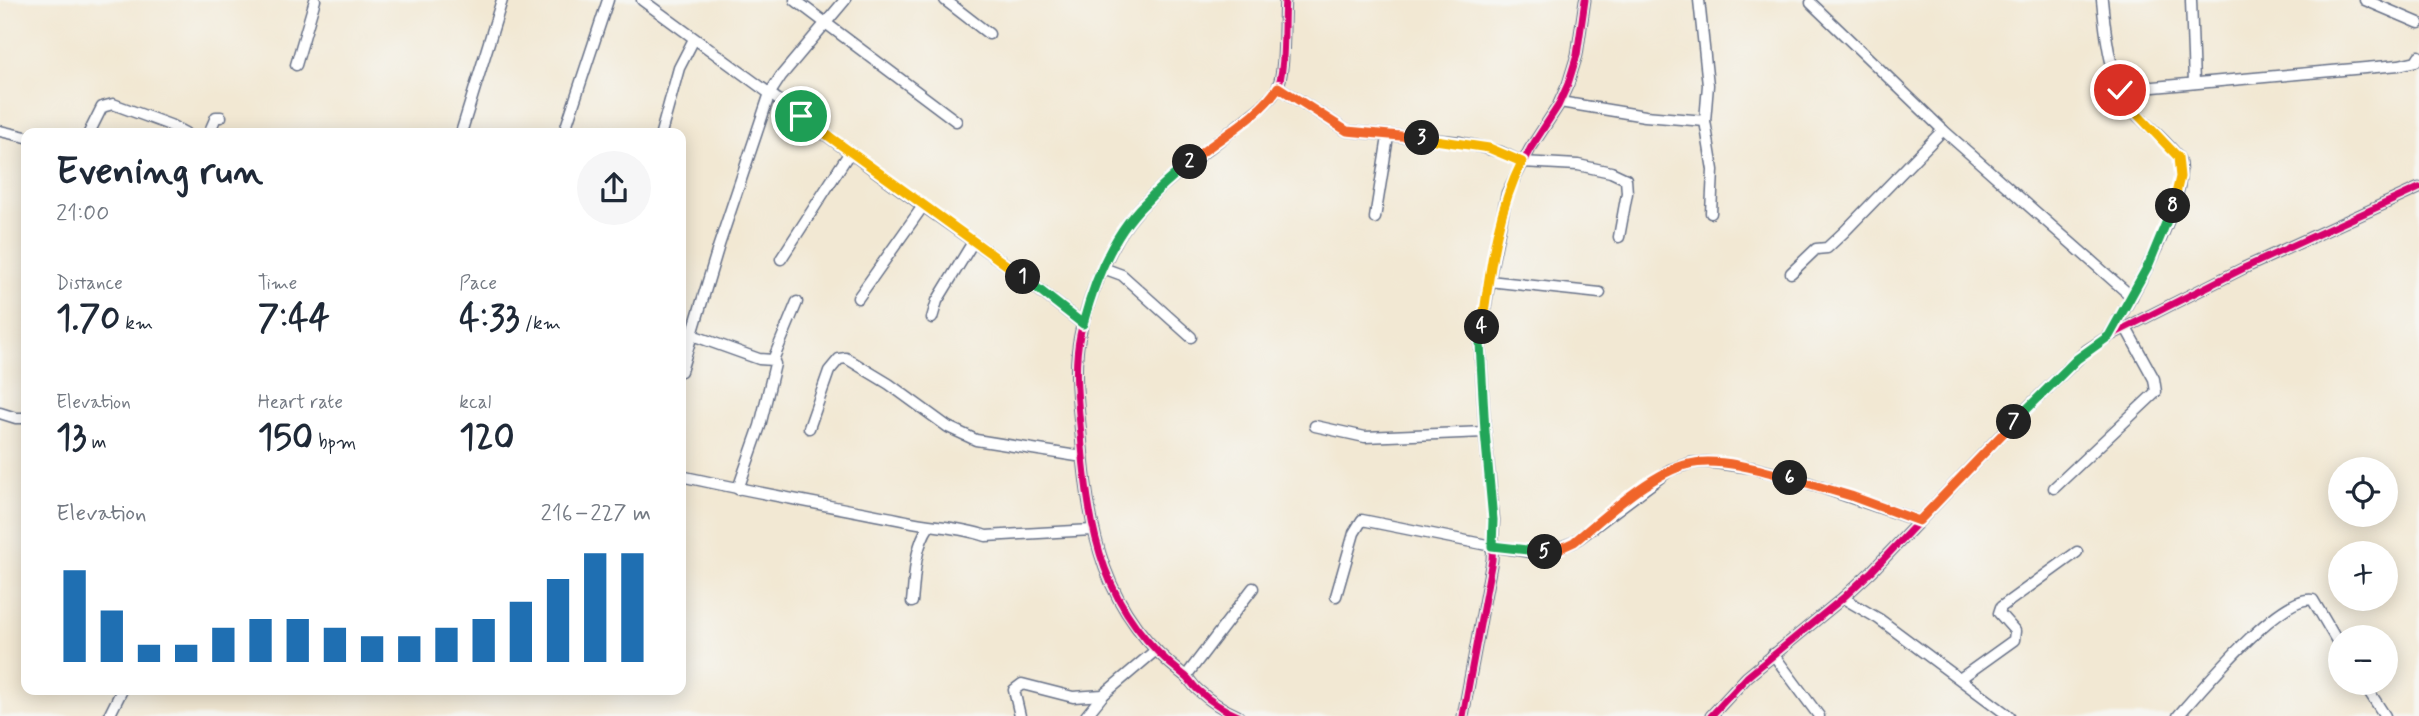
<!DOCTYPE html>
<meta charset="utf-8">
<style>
body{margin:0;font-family:Mynerve,sans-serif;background:#f6f6f7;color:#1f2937;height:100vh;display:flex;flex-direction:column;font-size:26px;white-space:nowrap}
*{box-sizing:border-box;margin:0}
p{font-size:23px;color:#747a83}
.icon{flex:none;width:38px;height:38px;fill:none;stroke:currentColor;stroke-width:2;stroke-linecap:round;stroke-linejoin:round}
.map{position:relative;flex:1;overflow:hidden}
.side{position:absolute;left:21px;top:128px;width:665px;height:567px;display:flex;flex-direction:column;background:#fff;border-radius:14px;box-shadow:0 4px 18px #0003}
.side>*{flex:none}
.controls{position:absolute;left:2328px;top:457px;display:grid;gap:14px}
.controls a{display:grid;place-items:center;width:70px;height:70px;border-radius:50%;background:#fff;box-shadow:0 4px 18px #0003;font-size:35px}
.pin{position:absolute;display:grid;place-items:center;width:60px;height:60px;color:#fff;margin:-30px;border:4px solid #fff;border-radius:50%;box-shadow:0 2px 7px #0007}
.km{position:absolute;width:35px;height:35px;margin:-18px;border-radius:50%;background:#222;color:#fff;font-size:19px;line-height:35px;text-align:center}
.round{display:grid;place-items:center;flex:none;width:74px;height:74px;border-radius:37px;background:#f6f6f7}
.head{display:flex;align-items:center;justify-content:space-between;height:119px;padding:0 35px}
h1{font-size:38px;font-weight:700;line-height:52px}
.stats{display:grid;grid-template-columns:repeat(3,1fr);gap:10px;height:119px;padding:7px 35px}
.stats div{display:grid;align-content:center}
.stats b{font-size:35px;font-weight:700}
.stats small{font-size:19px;font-weight:400}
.stats p{font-size:19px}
.chart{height:196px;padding:14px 35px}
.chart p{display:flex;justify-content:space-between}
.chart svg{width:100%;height:126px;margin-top:7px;stroke:#1f6fb2;stroke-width:6}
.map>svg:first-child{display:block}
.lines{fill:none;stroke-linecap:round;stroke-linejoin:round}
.minor-casing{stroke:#667087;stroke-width:13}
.minor{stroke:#fff;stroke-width:10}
.cycleway-casing{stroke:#f6f6f2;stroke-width:11}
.cycleway{stroke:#d6006c;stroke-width:7}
.split-1-casing{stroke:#fff;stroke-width:14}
.split-2-casing{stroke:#fff;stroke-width:14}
.split-3-casing{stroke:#fff;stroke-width:14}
.split-4-casing{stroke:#fff;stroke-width:14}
.split-5-casing{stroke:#fff;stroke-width:14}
.split-6-casing{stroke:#fff;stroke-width:14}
.split-7-casing{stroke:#fff;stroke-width:14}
.split-8-casing{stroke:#fff;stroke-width:14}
.split-9-casing{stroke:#fff;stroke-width:14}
.split-1{stroke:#f5b400;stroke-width:9}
.split-2{stroke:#22a559;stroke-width:9}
.split-3{stroke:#f0652b;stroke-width:9}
.split-4{stroke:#f5b400;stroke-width:9}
.split-5{stroke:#22a559;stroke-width:9}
.split-6{stroke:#f0652b;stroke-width:9}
.split-7{stroke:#f0652b;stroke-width:9}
.split-8{stroke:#22a559;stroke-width:9}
.split-9{stroke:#f5b400;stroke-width:9}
</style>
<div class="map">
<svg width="2419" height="716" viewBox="0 0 2419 716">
<rect width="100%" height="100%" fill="#f6f6f2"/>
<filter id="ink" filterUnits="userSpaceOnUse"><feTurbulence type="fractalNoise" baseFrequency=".0143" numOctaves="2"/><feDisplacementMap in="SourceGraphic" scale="14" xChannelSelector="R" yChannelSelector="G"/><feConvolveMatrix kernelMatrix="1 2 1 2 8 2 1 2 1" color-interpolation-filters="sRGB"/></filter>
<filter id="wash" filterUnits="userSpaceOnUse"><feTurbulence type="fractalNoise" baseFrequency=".00686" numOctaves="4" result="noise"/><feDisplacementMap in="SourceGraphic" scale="28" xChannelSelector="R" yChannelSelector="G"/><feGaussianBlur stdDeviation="1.57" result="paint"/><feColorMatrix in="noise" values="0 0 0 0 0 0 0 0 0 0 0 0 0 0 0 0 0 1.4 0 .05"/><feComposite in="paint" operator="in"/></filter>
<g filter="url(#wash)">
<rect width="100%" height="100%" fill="#f2e8d3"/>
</g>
<g filter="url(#ink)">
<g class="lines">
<defs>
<g id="minor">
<path d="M 642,0 L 923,206 L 1011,268 L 1083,324"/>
<path d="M 795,0 L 956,121"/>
<path d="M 945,0 L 989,34"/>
<path d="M 1699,0 L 1708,85 L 1705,121 L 1713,170 L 1711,213"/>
<path d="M 2102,0 C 2106,41 2110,84 2138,116 C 2147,125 2175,149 2179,159 C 2193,194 2128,304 2109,336"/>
<path d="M 2191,0 L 2194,83"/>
<path d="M 2365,0 L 2419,23"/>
<path d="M 1811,3 L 1943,130 L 2132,297"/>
<path d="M 296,65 L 315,0"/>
<path d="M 1278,87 L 1347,131 L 1460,142 L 1501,152 L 1522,162 L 1578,165 L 1611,172 L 1626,179 L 1627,193 L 1619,237"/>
<path d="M 2120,90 L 2399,65 L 2416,61 L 2419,56"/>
<path d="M 1560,102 L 1645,116 L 1705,121"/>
<path d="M 0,131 L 26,137"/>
<path d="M 89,133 L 102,107 L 113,104 L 170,125 L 185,133"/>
<path d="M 209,133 L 216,117 L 221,117"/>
<path d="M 461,133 L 502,0"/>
<path d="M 564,133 L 608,0"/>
<path d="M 661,133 L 679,68 L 694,39"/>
<path d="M 1375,218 L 1388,137"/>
<path d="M 781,259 L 850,152"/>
<path d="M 1103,268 L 1122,275 L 1191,337"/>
<path d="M 1791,273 L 1816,249 L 1827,248 L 1844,232 L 1943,130"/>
<path d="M 1489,281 L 1600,293"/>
<path d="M 858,298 L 923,206"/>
<path d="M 932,318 L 937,301 L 973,242"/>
<path d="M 692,335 L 759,359 L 773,360 L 775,364 L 760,426 L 738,489"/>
<path d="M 773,360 L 797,302"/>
<path d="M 681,371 L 719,245 L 770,93 L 781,76 L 845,0"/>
<path d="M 0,413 L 16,418 L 26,418"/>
<path d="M 1315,426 L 1365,437 L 1485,432"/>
<path d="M 809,428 L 829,371 L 839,359 L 846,358 L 889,384 L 948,427 L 976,440 L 1083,457"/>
<path d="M 681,476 C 756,493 832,506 907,521 C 933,527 961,527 986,536 L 1092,530"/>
<path d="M 2054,488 L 2156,392 L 2154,379 L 2126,328"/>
<path d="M 1336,596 L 1354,533 L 1362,520 L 1492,546 L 1536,553 L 1548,552 L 1574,542 L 1670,470 L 1691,463 L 1707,462 L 1754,468 L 1797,479 L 1919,521"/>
<path d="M 1843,598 L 1879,619 L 2009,716"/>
<path d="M 912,602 C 915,576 914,548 929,526"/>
<path d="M 1773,654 L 1819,716"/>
<path d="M 1186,676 L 1253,588"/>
<path d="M 1961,678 L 2014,640 L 2015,631 L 1999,613 L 2001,607 L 2077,552"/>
<path d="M 2363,682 L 2385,716"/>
<path d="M 109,716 L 122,690"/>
<path d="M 1020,716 L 1014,690 L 1022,684 L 1073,697 L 1103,695 L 1156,650"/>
<path d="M 1086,716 L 1103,695"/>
<path d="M 1238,716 C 1224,710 1210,701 1198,690 C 1193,686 1190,679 1184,675 C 1102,612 1089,532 1081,435 C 1078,402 1073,368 1080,335 C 1086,306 1098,277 1111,251 C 1139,193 1195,162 1242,122 C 1253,113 1270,102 1277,89 C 1286,71 1283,22 1285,0"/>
<path d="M 1463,716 L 1492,560 L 1494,520 L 1485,432 L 1480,343 L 1491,270 L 1507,193 L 1530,149 L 1558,106 L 1568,84 L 1577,55 L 1585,0"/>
<path d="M 1711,716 L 1747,677 L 1843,598 L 1872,571 L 2021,414 L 2087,350 L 2109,336 L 2244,268 L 2419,188"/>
<path d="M 2178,716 C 2200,691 2281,593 2313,600 L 2340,646"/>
</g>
</defs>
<use href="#minor" class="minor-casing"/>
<use href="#minor" class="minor"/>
<defs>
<g id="cycleway">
<path d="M 1238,716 C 1224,710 1210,701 1198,690 C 1193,686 1190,679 1184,675 C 1102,612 1089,532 1081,435 C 1078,402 1073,368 1080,335 C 1086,306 1098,277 1111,251 C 1139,193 1195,162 1242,122 C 1253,113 1270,102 1277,89 C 1286,71 1283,22 1285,0"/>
<path d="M 1463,716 L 1492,560 L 1494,520 L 1485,432 L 1480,343 L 1491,270 L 1507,193 L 1530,149 L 1558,106 L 1568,84 L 1577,55 L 1585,0"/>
<path d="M 1711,716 L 1747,677 L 1843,598 L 1872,571 L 2021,414 L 2087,350 L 2109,336 L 2244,268 L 2419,188"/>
</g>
</defs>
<use href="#cycleway" class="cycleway-casing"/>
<use href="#cycleway" class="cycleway"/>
</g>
</g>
<g class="lines" filter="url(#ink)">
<defs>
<path id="split-1" d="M 801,116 L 1023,277"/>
<path id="split-2" d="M 1023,277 L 1083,324 C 1094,282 1113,234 1145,203 C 1159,188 1174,175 1190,162"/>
<path id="split-3" d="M 1190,162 C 1215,140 1261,116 1278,87 L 1347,131 L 1422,138"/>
<path id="split-4" d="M 1422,138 L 1489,148 L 1522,162 C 1496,213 1490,271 1482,327"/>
<path id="split-5" d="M 1482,327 L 1480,343 L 1485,432 L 1493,520 L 1492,546 L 1545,552"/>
<path id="split-6" d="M 1545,552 L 1561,548 L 1574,542 C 1604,517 1652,472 1689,464 C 1718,457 1762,470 1790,478"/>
<path id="split-7" d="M 1790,478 L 1851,496 L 1919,521 L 2014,422"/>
<path id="split-8" d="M 2014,422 L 2077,359 L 2109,336 L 2149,264 L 2173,206"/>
<path id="split-9" d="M 2120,90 L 2137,114 L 2178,157 L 2180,177 L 2173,206"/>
</defs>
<use href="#split-1" class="split-1-casing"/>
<use href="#split-2" class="split-2-casing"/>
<use href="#split-3" class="split-3-casing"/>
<use href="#split-4" class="split-4-casing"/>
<use href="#split-5" class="split-5-casing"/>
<use href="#split-6" class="split-6-casing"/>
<use href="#split-7" class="split-7-casing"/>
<use href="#split-8" class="split-8-casing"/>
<use href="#split-9" class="split-9-casing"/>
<use href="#split-1" class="split-1"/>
<use href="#split-2" class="split-2"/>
<use href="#split-3" class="split-3"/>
<use href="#split-4" class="split-4"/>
<use href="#split-5" class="split-5"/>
<use href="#split-6" class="split-6"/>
<use href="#split-7" class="split-7"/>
<use href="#split-8" class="split-8"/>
<use href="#split-9" class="split-9"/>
</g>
</svg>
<div class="controls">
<a><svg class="icon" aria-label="locate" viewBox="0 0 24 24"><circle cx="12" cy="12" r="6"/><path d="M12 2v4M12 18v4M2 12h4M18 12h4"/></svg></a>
<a>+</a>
<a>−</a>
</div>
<div class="pin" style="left:801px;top:116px;background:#1e9e55"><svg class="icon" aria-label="arrive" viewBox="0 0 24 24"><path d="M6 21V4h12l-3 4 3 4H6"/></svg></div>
<div class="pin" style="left:2120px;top:90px;background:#d93025"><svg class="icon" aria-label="check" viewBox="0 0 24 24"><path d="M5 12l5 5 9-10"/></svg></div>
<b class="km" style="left:1023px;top:277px">1</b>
<b class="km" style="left:1190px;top:162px">2</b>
<b class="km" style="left:1422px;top:138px">3</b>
<b class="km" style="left:1482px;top:327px">4</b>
<b class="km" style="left:1545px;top:552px">5</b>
<b class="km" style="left:1790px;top:478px">6</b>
<b class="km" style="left:2014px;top:422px">7</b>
<b class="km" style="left:2173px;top:206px">8</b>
<section class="side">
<div class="head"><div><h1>Evening run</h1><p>21:00</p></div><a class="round"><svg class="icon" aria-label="share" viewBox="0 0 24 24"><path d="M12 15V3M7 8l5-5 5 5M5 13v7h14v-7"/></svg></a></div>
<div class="stats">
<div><p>Distance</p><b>1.70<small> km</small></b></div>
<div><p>Time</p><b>7:44</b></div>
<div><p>Pace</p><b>4:33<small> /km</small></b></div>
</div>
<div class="stats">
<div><p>Elevation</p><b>13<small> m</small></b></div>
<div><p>Heart rate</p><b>150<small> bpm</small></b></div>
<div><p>kcal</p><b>120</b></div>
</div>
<div class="chart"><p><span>Elevation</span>216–227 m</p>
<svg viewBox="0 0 160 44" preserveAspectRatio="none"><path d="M5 44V12M15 44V26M25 44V38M35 44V38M45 44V32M55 44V29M65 44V29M75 44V32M85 44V35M95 44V35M105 44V32M115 44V29M125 44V23M135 44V15M145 44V6M155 44V6"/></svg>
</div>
</section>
</div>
